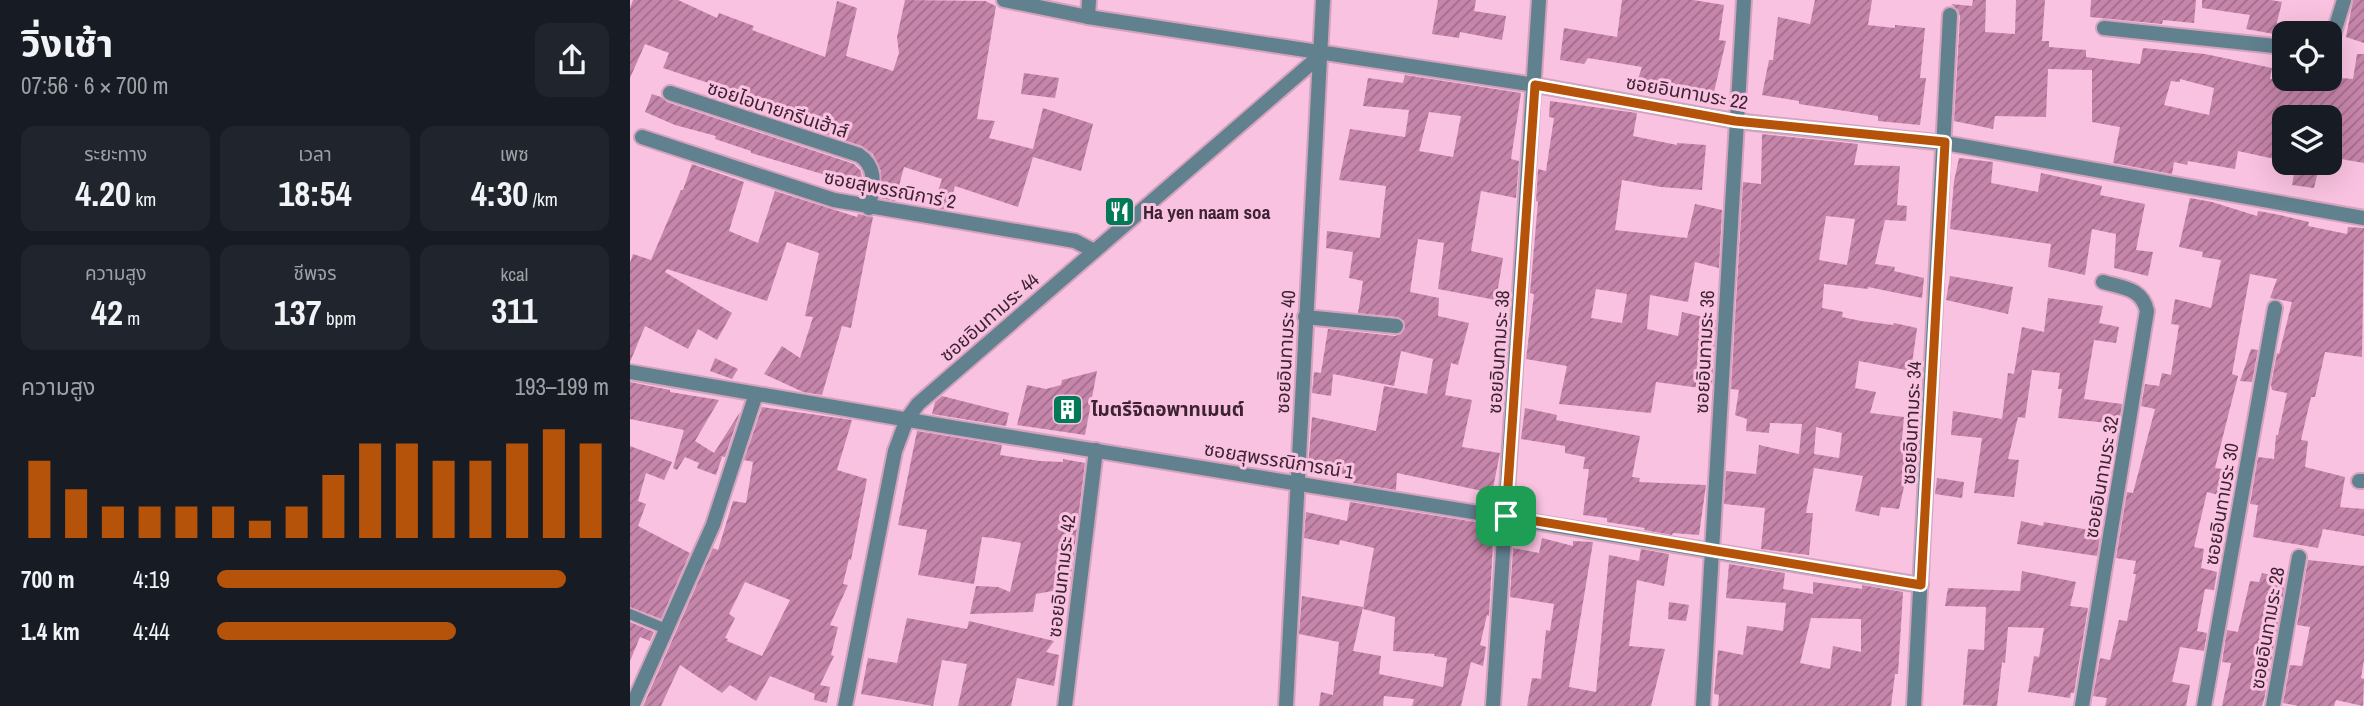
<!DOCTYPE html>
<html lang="th">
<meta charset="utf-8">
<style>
body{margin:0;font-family:"Archivo Narrow","Noto Sans Thai",sans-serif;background:#20242c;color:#f1f3f6;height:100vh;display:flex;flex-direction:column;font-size:26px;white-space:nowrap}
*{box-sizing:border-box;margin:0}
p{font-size:23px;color:#9ea1a6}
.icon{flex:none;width:38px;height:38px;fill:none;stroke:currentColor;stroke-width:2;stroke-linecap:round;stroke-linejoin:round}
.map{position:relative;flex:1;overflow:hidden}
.side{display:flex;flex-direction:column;background:#171b24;width:630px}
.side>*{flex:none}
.fabs{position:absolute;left:1642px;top:21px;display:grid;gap:14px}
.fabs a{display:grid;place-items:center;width:70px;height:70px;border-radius:14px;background:#171b24;box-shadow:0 7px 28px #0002;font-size:35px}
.pin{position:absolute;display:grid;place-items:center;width:60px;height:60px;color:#fff;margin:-30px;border-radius:14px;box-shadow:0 4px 10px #0006}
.round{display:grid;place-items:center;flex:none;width:74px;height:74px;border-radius:14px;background:#20242c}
.headline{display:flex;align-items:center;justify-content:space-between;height:119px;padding:0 21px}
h1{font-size:38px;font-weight:700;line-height:52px}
.metrics{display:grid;grid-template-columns:repeat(3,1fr);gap:10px;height:119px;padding:7px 21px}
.metrics div{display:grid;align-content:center;border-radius:14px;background:#20242c;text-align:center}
.metrics b{font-size:35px;font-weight:700}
.metrics small{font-size:19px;font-weight:400}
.metrics p{font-size:19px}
.chart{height:196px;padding:14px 21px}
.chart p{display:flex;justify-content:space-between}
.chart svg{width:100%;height:126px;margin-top:7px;stroke:#b45309;stroke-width:6}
ul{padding:0 21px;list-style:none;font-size:23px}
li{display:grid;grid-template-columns:112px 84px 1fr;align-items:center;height:52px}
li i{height:18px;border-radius:9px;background:#b45309}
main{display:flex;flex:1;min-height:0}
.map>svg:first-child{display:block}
.building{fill:url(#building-hatch);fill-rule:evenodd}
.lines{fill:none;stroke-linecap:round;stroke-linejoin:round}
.lane-casing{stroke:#d3a2bd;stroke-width:13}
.street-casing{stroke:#d3a2bd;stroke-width:18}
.lane{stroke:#61818e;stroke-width:10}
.street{stroke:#61818e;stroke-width:14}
.route-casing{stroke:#fff;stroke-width:14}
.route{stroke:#b45309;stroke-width:9}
.labels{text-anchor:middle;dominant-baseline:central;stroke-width:6;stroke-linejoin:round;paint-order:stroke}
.street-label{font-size:19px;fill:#3d2332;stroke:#f9c2e0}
.poi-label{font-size:19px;font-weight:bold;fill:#3d2332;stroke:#f9c2e0;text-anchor:start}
</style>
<main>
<section class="side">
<div class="headline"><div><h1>วิ่งเช้า</h1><p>07:56 · 6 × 700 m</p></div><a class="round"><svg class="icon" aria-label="share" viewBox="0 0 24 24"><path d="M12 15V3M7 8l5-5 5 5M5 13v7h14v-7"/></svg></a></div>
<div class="metrics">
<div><p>ระยะทาง</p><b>4.20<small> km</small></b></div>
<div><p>เวลา</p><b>18:54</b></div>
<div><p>เพซ</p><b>4:30<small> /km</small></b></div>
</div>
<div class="metrics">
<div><p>ความสูง</p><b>42<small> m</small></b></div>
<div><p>ชีพจร</p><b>137<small> bpm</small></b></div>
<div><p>kcal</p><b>311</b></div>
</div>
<div class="chart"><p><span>ความสูง</span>193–199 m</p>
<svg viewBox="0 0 160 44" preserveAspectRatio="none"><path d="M5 44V17M15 44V27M25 44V33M35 44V33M45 44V33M55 44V33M65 44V38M75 44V33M85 44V22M95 44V11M105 44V11M115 44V17M125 44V17M135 44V11M145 44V6M155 44V11"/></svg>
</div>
<ul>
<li><b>700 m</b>4:19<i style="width:89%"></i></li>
<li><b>1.4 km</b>4:44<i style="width:61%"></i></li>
</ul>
</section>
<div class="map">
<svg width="1734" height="706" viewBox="0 0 1734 706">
<defs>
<pattern id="building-hatch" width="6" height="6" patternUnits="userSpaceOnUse" patternTransform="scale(1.75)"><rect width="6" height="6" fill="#c685aa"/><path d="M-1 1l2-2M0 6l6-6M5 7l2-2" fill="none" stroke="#a26c8b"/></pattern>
</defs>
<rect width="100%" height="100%" fill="#f9c2e0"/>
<g class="building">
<path d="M 3,0 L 48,0 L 87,18 L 89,13 L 124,26 L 122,30 L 195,57 L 207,1 L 227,8 L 216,56 L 263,71 L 269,53 L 267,37 L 275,0 L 355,1 L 366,6 L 347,119 L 365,121 L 359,138 L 403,149 L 413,108 L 463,124 L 451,171 L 403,157 L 388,207 L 325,186 L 318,210 L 306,208 L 303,206 L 312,179 L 274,167 L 265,201 L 250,198 L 251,171 L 243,154 L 232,146 L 174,127 L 177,118 L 145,107 L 145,105 L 33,68 L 39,53 L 15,44 L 0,78 L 0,8 Z"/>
<path d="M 808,0 L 846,0 L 844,11 L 876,16 L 872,40 L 830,32 L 829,38 L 802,34 Z"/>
<path d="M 992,0 L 1063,0 L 1094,5 L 1089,40 L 1096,41 L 1084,92 L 1008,79 L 1012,67 L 958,58 L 954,64 L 930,60 L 934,28 L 987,37 Z"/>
<path d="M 1185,0 L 1242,0 L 1238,25 L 1265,28 L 1265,25 L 1295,28 L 1290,78 L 1296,78 L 1290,125 L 1248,121 L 1248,116 L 1169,104 L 1169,101 L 1132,95 L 1139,60 L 1143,60 L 1148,17 L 1180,24 Z"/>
<path d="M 1343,0 L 1356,0 L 1355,32 L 1385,34 L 1386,0 L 1415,0 L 1412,41 L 1419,41 L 1419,47 L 1456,50 L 1456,57 L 1510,64 L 1513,48 L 1575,54 L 1642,68 L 1640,79 L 1699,79 L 1699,77 L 1723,79 L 1727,54 L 1734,54 L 1734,163 L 1699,157 L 1699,117 L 1654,117 L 1654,161 L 1608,151 L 1605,169 L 1558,161 L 1557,165 L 1544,162 L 1542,174 L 1483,163 L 1490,127 L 1462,122 L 1462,70 L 1418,69 L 1416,117 L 1365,116 L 1363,129 L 1324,121 L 1330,16 L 1328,10 L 1321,4 L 1342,6 ZM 1550,79 L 1584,88 L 1579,115 L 1534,105 L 1541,81 L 1550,82 Z"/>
<path d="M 1461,0 L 1566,0 L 1564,23 L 1533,20 L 1532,24 L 1460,17 Z"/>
<path d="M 1572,0 L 1641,0 L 1652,2 L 1644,34 L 1616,29 L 1620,15 L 1572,8 Z"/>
<path d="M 1723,0 L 1734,0 L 1734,43 L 1716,37 Z"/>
<path d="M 394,73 L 429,78 L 425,98 L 391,94 Z"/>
<path d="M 775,75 L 891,93 L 881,159 L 889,161 L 886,198 L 851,191 L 841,251 L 873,258 L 866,300 L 808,289 L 814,243 L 788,239 L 780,292 L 809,298 L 808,316 L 839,323 L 828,365 L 821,363 L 815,395 L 842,400 L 832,447 L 870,453 L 862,493 L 767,473 L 766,490 L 723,483 L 724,476 L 678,467 L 682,417 L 746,431 L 754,386 L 797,394 L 803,359 L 771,351 L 764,386 L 703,374 L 701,396 L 682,393 L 684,372 L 691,373 L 698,329 L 765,336 L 771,334 L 775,328 L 774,321 L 768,317 L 728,313 L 733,281 L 719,278 L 723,252 L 696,248 L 697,231 L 750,238 L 756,186 L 709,180 L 720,129 L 775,137 L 779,110 L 733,106 L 738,78 L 773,83 ZM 799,112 L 831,116 L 823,157 L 789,151 Z"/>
<path d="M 22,94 L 31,97 L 37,102 L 224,164 L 231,171 L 233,186 L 121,153 L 121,151 L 85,139 L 86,136 L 45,125 L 15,112 Z"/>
<path d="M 920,101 L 1007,113 L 1003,136 L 1047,145 L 1047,143 L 1076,145 L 1072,190 L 1031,187 L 992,180 L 985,230 L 1057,238 L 1065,204 L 1092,210 L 1089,268 L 1065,262 L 1058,302 L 1020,295 L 1017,329 L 1048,336 L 1052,312 L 1086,320 L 1082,386 L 1079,385 L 1078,389 L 1026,382 L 1021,413 L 929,404 L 937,366 L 896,359 L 904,294 L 900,293 L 908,202 L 906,201 L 908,169 L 916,171 L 924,118 L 919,117 ZM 966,289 L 997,294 L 992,323 L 961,318 Z"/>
<path d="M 1132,134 L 1228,144 L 1224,165 L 1270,166 L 1267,205 L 1277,206 L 1276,221 L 1255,220 L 1245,264 L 1265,267 L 1264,271 L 1294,278 L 1292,298 L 1238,287 L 1238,289 L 1194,284 L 1192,308 L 1213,312 L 1212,317 L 1231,321 L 1263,325 L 1264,323 L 1287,328 L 1281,371 L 1229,361 L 1225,388 L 1246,392 L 1240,413 L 1274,417 L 1271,450 L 1282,451 L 1269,509 L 1251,507 L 1249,516 L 1225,511 L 1233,476 L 1184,468 L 1176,513 L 1183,513 L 1179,555 L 1131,549 L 1135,508 L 1094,504 L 1096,471 L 1126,474 L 1129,445 L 1169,454 L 1172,424 L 1140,423 L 1139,433 L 1116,431 L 1117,419 L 1105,415 L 1109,390 L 1101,389 L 1113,182 L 1131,184 ZM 1196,216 L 1225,219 L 1217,265 L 1189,260 ZM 1186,427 L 1212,433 L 1209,458 L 1184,454 Z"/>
<path d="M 1329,158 L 1363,162 L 1361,183 L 1408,192 L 1411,173 L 1472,186 L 1470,195 L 1515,204 L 1506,250 L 1523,252 L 1518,276 L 1484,268 L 1486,234 L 1462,229 L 1455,275 L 1418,267 L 1421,244 L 1320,229 L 1324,181 Z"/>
<path d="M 1666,163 L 1690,163 L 1684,188 L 1662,185 Z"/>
<path d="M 62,164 L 114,182 L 99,231 L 128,243 L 145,191 L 227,217 L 228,214 L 243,217 L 221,328 L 212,326 L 192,395 L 173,392 L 134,374 L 152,346 L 170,358 L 183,317 L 175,316 L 189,253 L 157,242 L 137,301 L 37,269 L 35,272 L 102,313 L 87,340 L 68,329 L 58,349 L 15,326 L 0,362 L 0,263 L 3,254 L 21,260 L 51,190 L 53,190 Z"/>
<path d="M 1560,198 L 1582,202 L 1627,216 L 1628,211 L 1650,215 L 1679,222 L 1678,226 L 1717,234 L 1718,227 L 1734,228 L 1732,357 L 1695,352 L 1685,397 L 1681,397 L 1671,440 L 1678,441 L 1675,467 L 1715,477 L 1710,507 L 1734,509 L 1734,536 L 1693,529 L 1688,548 L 1623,537 L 1628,505 L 1620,504 L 1628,457 L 1644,459 L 1646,435 L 1648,435 L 1657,393 L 1642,390 L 1641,385 L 1647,353 L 1649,354 L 1662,302 L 1640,298 L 1647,279 L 1620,274 L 1602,374 L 1608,376 L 1585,468 L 1606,471 L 1601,498 L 1577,492 L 1564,547 L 1574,549 L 1571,568 L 1587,572 L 1584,590 L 1575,589 L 1567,631 L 1577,633 L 1574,651 L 1550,647 L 1542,682 L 1560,685 L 1556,706 L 1475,706 L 1477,698 L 1463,696 L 1470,658 L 1480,660 L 1489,620 L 1497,621 L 1506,574 L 1503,574 L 1506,561 L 1486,558 L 1497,492 L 1503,493 L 1525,409 L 1511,406 L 1515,384 L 1529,386 L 1532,373 L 1541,375 L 1549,325 L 1541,324 L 1545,299 L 1581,308 L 1591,260 L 1572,257 L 1573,252 L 1549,247 Z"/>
<path d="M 1320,276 L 1383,287 L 1378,314 L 1316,300 Z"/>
<path d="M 1418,298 L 1473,306 L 1469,323 L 1489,327 L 1486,343 L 1464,340 L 1454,399 L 1492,404 L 1489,424 L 1428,418 L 1432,389 L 1428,389 L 1430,373 L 1402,370 L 1395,418 L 1388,417 L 1378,459 L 1389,460 L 1384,497 L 1344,493 L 1352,438 L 1321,435 L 1323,411 L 1372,419 L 1378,373 L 1384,374 L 1392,327 L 1414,332 Z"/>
<path d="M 1621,349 L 1628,350 L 1622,382 L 1610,381 Z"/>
<path d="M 85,358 L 108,369 L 102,379 L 80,371 Z"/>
<path d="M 467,371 L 455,435 L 387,425 L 397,385 L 416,389 L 431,385 L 432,380 Z"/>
<path d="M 0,382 L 40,390 L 40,392 L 89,400 L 65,441 L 84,453 L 110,412 L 95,457 L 89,456 L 92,457 L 86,475 L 67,468 L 69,463 L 55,457 L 47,470 L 43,468 L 54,430 L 0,419 Z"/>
<path d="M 312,396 L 379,413 L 376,426 L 302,414 L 305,402 Z"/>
<path d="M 132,407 L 222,420 L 207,470 L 237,479 L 221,560 L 219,559 L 213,584 L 218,585 L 200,625 L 208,627 L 201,655 L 204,656 L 190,685 L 200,687 L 197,703 L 184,700 L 185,694 L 140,676 L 126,701 L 100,685 L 92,693 L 50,665 L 31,706 L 13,706 L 83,548 L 88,550 L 103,501 L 116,503 L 123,462 L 114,460 ZM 115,582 L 160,600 L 132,656 L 97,641 L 98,639 L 95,638 L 105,618 L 99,614 Z"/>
<path d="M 895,408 L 927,415 L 926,420 L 1010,436 L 1002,477 L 1010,478 L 1009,482 L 1076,485 L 1069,535 L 1043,533 L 1042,535 L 1014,530 L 1015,528 L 977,522 L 977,518 L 953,515 L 959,469 L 953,469 L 955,457 L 935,453 L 935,446 L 891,439 Z"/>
<path d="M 287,431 L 372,445 L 370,455 L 410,461 L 433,462 L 433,459 L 455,463 L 439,592 L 428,590 L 406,594 L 403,612 L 340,614 L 346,586 L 368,587 L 380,592 L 391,543 L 363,538 L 352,537 L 344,584 L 288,575 L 297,530 L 268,525 Z"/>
<path d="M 0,446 L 42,462 L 34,480 L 16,473 L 8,501 L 16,504 L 8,526 L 60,553 L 31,619 L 0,607 Z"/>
<path d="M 1307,478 L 1334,482 L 1332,498 L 1305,494 Z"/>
<path d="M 720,502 L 864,525 L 859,616 L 857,615 L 850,645 L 856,647 L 853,666 L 841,662 L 831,706 L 782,706 L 784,699 L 754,696 L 753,706 L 689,706 L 691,692 L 703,695 L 709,642 L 669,634 L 672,596 L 733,607 L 723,651 L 751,656 L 749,674 L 813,687 L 817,658 L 804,656 L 805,654 L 763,651 L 765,617 L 733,609 L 744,548 L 710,540 L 709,545 L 674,538 L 676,512 L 717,521 Z"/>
<path d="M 1391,521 L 1413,526 L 1414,522 L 1471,532 L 1467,556 L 1387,544 Z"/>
<path d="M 912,538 L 943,546 L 943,541 L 963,542 L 939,687 L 966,692 L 979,555 L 1009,561 L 1011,549 L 1039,554 L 1034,586 L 1007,580 L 999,646 L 1035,649 L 1021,706 L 897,706 L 902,678 L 911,679 L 916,630 L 920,631 L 924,604 L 880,597 L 883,548 L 909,553 Z"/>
<path d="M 1678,560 L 1734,566 L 1734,660 L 1731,678 L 1734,679 L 1733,706 L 1706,700 L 1704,706 L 1668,706 L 1653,703 L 1660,665 L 1672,666 L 1680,627 L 1667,625 Z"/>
<path d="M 1099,564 L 1155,573 L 1153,589 L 1183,594 L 1183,582 L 1232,589 L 1232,585 L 1273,592 L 1268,674 L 1265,674 L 1261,706 L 1088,706 L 1089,695 L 1084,694 L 1088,650 L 1113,655 L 1117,626 L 1153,631 L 1156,603 L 1096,598 ZM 1181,618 L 1231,619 L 1231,652 L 1203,646 L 1200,669 L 1170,663 Z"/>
<path d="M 1392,571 L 1446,582 L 1440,606 L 1458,608 L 1444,693 L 1441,693 L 1440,698 L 1398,692 L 1404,656 L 1409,657 L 1414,628 L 1378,627 L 1375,663 L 1372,662 L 1367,706 L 1333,705 L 1338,649 L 1354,650 L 1356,607 L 1315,606 L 1318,588 L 1390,591 Z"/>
<path d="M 1632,573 L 1656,578 L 1634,700 L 1632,706 L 1592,706 L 1601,663 L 1592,662 L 1597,630 L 1608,632 L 1620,581 L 1629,582 Z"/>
<path d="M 1039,602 L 1059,605 L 1056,621 L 1038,619 Z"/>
<path d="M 277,618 L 337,629 L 339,621 L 424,641 L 416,652 L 429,655 L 424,686 L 387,678 L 381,706 L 328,706 L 337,664 L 312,660 L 303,706 L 231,694 L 238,658 L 267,663 Z"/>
<path d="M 0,622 L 24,632 L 20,641 L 10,637 L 0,661 Z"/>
</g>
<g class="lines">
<defs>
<path id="lane" d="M 0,614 L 36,629"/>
<g id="street">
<path d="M 374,0 L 458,17 L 905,85 L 1105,121 L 1315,143 L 1734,218"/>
<path d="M 458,17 L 459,0"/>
<path d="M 1474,28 L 1654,47"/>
<path d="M 1699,42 L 1702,39 L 1714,0"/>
<path d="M 40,93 L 229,155 C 249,168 242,188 239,208"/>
<path d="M 12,137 L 204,200 L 445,241 L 464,251"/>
<path d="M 675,317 L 766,326"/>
<path d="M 0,372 L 314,426 L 1291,585"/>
<path d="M 1729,481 L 1734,481"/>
<path d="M 2,706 L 83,525 L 126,394"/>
<path d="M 215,706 L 265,451 L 277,419 L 288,404 L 692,54"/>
<path d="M 435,706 L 466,450"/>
<path d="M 656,706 L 693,0"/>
<path d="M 863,706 L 909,0"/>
<path d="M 1073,706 L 1114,0"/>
<path d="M 1284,706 L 1320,15"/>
<path d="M 1452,706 L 1517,311 C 1512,288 1493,288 1473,282"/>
<path d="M 1574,706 L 1645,308"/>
<path d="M 1643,706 L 1669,557"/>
</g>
</defs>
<use href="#lane" class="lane-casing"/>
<use href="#street" class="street-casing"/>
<use href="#lane" class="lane"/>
<use href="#street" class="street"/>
</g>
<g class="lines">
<defs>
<path id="route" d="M 905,85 L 1105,121 L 1315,142 L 1291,585 L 876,516 Z"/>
</defs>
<use href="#route" class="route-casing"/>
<use href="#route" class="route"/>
</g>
<defs>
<symbol id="restaurant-square" viewBox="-11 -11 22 22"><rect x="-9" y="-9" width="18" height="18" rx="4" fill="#037a57" stroke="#f9c2e0"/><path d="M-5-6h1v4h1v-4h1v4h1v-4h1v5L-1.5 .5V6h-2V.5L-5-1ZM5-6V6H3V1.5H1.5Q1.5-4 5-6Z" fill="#fff"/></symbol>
<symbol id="building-square" viewBox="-11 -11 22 22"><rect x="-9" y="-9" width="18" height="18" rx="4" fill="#037a57" stroke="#f9c2e0"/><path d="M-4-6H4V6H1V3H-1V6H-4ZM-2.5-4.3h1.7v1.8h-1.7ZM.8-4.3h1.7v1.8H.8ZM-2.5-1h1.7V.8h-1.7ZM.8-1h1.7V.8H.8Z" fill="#fff"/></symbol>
</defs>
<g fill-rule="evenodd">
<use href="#restaurant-square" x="472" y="194" width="35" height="35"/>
<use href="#building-square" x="420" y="392" width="35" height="35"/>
</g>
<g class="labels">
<g class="street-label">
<text transform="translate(1057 92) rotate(10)">ซอยอินทามระ 22</text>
<text transform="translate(148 109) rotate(18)">ซอยไอนายกรีนเฮ้าส์</text>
<text transform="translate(260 189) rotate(11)">ซอยสุพรรณิการ์ 2</text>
<text transform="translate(359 317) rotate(-41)">ซอยอินทามระ 44</text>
<text transform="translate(655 352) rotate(-87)">ซอยอินทามระ 40</text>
<text transform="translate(868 352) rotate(-86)">ซอยอินทามระ 38</text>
<text transform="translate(1074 352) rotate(-87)">ซอยอินทามระ 36</text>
<text transform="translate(1281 423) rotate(-87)">ซอยอินทามระ 34</text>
<text transform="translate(649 460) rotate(9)">ซอยสุพรรณิการณ์ 1</text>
<text transform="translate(1471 477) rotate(-80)">ซอยอินทามระ 32</text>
<text transform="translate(1591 504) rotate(-80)">ซอยอินทามระ 30</text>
<text transform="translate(431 576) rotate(-83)">ซอยอินทามระ 42</text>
<text transform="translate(1637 628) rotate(-80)">ซอยอินทามระ 28</text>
</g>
<g class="poi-label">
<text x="513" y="212">Ha yen naam soa</text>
<text x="461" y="409">ไมตรีจิตอพาทเมนต์</text>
</g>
</g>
</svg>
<div class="fabs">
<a><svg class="icon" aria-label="locate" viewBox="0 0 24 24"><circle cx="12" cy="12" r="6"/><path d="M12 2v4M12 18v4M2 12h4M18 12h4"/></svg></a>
<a><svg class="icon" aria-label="layers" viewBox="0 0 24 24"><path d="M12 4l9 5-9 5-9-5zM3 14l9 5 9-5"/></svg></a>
</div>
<div class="pin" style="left:876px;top:516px;background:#1e9e55"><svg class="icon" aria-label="arrive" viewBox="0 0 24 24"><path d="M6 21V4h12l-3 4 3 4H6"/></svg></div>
</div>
</main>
